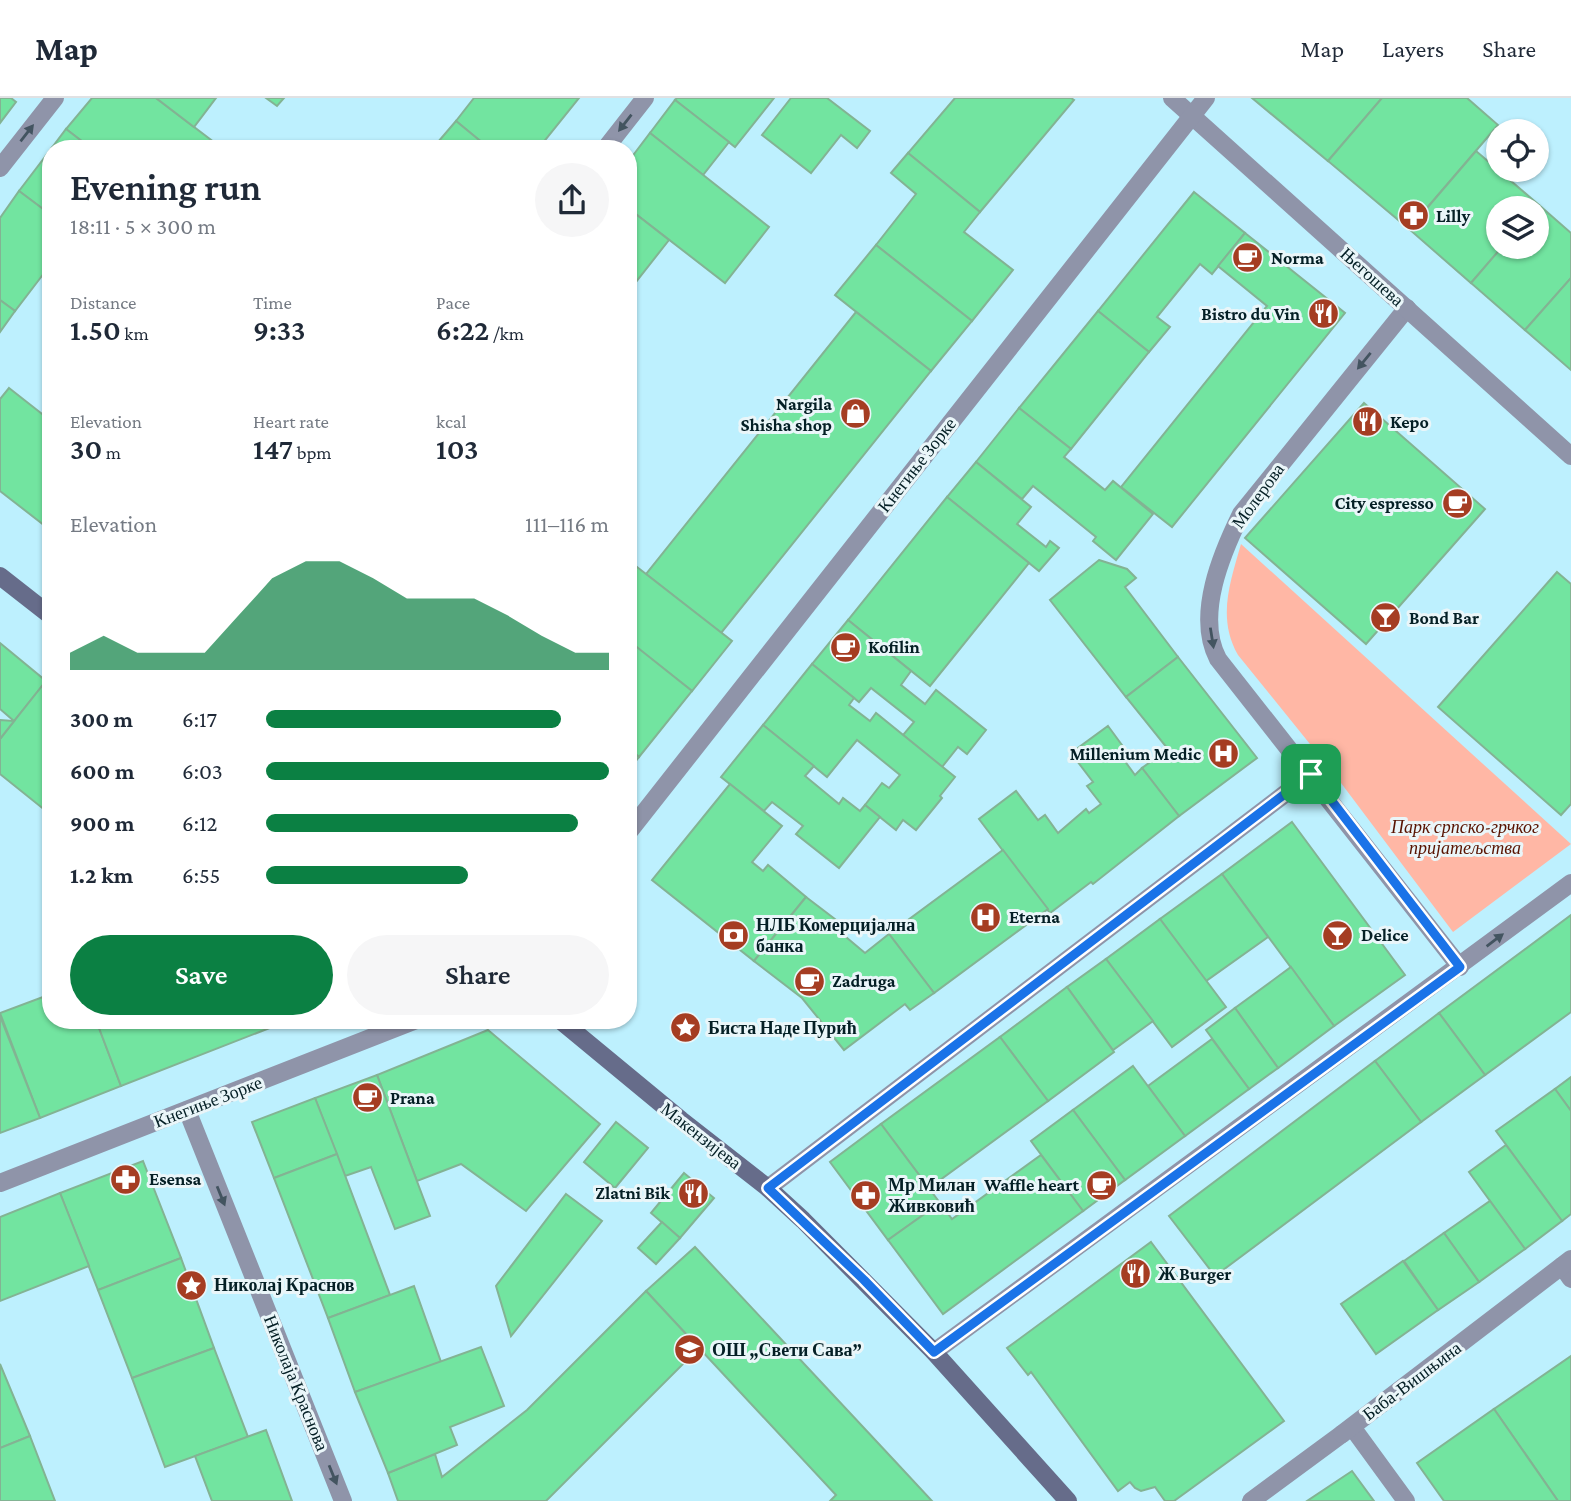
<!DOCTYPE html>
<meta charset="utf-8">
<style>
body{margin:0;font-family:"Crimson Pro",serif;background:#f6f6f7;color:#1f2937;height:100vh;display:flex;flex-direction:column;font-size:26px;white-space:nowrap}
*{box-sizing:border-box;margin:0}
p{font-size:23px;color:#747a83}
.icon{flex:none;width:38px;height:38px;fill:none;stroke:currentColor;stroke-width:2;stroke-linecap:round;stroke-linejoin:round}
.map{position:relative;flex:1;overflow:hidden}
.sheet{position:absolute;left:42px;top:42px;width:595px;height:889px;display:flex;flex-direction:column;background:#fff;border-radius:28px;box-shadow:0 2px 5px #0004}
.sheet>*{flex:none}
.fabs{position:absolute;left:1486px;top:21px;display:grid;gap:14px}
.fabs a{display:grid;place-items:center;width:63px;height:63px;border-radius:50%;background:#fff;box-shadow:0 2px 5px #0004;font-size:35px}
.pin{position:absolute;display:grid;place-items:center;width:60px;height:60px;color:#fff;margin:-30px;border-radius:14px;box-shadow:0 4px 10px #0006}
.round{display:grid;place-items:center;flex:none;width:74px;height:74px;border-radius:37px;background:#f6f6f7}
.headline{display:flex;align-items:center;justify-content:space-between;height:119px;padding:0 28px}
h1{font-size:38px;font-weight:600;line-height:52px}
.figures{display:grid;grid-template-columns:repeat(3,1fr);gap:10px;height:119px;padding:7px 28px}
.figures div{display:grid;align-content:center}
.figures b{font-size:30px;font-weight:600}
.figures small{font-size:19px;font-weight:400}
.figures p{font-size:19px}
.chart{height:196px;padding:14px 28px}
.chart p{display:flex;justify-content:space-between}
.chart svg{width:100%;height:126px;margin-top:7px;fill:#0b8043;opacity:.7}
.cta{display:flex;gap:14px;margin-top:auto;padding:14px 28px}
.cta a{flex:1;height:80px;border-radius:42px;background:#0b8043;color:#fff;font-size:28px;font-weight:600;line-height:80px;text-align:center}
.cta a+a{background:#f6f6f7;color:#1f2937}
ul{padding:0 28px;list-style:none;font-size:23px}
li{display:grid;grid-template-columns:112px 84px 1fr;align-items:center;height:52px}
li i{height:18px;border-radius:9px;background:#0b8043}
header{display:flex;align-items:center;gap:42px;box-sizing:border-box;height:98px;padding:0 35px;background:#fff;border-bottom:2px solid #e0e1e3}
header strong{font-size:33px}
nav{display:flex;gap:38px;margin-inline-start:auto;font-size:24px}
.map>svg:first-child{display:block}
.green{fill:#ffb7a5}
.building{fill:#72e4a0;stroke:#83b393;stroke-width:2}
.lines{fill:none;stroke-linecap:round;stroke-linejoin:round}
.service{stroke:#8f94a9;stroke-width:18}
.pedestrian{stroke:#8f94a9;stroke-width:18}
.minor{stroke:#8f94a9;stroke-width:18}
.tertiary{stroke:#8f94a9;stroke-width:18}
.secondary{stroke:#666c8a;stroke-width:18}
.oneway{fill:#435460}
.route-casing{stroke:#fff;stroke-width:14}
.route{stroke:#1a73e8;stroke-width:9}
.labels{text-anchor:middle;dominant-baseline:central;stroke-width:6;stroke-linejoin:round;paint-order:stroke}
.poi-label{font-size:18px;font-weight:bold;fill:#041f25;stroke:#eaf6f9;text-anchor:start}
.street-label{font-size:18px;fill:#041f25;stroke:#eaf6f9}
.park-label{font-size:18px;font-style:italic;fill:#581301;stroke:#eaf6f9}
</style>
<header>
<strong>Map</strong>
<nav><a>Map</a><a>Layers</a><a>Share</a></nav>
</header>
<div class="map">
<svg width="1571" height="1403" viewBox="0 0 1571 1403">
<rect width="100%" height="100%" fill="#bdf0fe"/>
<path class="green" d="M 1241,446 L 1571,746 L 1453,834 L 1335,677 L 1238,557 C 1217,520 1230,485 1241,446 Z"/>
<g class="building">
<path d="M 0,0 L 11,0 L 16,4 L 0,25 Z"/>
<path d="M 92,0 L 156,0 L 219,48 L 217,51 L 92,51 L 66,31 Z"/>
<path d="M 156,0 L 216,0 L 194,29 Z"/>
<path d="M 266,0 L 284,0 L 277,8 Z"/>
<path d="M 474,0 L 579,0 L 538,51 L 490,51 L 456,23 Z"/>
<path d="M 677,0 L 774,0 L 735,49 L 675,2 Z"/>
<path d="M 791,0 L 827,0 L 870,33 L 857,50 L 841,37 L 811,75 L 762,37 Z"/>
<path d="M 955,0 L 1071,0 L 1074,2 L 980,114 L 908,55 Z"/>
<path d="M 1252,0 L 1382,0 L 1328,63 Z"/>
<path d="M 1382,0 L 1467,0 L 1498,27 L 1409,131 L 1328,63 Z"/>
<path d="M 675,2 L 729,44 L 703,77 L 650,35 Z"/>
<path d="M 456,23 L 490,51 L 432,51 Z"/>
<path d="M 66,31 L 92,51 L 51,51 Z"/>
<path d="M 650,35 L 769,129 L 725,185 L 628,110 L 628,64 Z"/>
<path d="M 51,51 L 51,117 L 19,93 Z"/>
<path d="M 1476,53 L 1539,107 L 1536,110 L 1498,110 L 1498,149 L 1502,149 L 1471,185 L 1409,131 Z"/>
<path d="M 908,55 L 980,114 L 964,134 L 1013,172 L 972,223 L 876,147 L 916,96 L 891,75 Z"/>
<path d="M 19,93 L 51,117 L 51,166 L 15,213 L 0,202 L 0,120 Z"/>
<path d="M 1194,94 L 1245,135 L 1212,176 L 1200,166 L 1157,219 L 1170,229 L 1149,254 L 1098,213 Z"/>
<path d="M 1539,107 L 1571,135 L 1571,180 L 1525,232 L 1471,185 L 1502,149 L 1536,149 L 1536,110 Z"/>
<path d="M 628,110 L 669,142 L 628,194 Z"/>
<path d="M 1245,135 L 1345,215 L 1172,429 L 1121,389 L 1267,208 L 1218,168 Z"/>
<path d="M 876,147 L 972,223 L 931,273 L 835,197 Z"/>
<path d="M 1571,180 L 1571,272 L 1525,232 Z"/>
<path d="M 0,202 L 15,213 L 0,234 Z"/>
<path d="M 1098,213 L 1149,254 L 1071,351 L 1019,310 Z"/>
<path d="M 856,214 L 931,273 L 721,535 L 646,476 Z"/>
<path d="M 9,290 L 51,323 L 51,428 L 49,431 L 0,393 L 0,301 Z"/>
<path d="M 1364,305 L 1485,411 L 1366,546 L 1245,440 Z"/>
<path d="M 1019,310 L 1071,351 L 1064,359 L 1105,392 L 1113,383 L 1153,416 L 1116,462 L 1093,443 L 1096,439 L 1033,388 L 1022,401 L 976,364 Z"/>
<path d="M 976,364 L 1031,409 L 1017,426 L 1046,449 L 1050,443 L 1059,450 L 1039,473 L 947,399 Z"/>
<path d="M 947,399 L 1029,465 L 930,588 L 848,522 Z"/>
<path d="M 628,462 L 732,543 L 692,593 L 628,543 Z"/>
<path d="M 1099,462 L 1127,471 L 1136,480 L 1125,489 L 1178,559 L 1126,599 L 1050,502 Z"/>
<path d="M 1557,474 L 1571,486 L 1571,706 L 1561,717 L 1438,609 Z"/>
<path d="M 848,522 L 911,573 L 901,587 L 925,606 L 936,592 L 986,632 L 967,656 L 958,649 L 942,669 L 903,637 L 914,624 L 871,590 L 859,604 L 812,566 Z"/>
<path d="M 0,545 L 46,583 L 14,623 L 0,611 Z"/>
<path d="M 633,546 L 692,593 L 639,659 L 628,650 L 628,551 Z"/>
<path d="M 1178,559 L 1257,660 L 1179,718 L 1142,670 L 1168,651 L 1126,599 Z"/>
<path d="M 812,566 L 854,600 L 849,607 L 870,623 L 876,615 L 955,679 L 940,698 L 942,700 L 916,732 L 903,722 L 896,732 L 865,707 L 882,685 L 889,690 L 900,677 L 857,642 L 827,679 L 763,627 Z"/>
<path d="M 46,583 L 51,587 L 51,717 L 0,676 L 0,641 Z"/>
<path d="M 0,622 L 14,623 L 0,641 Z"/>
<path d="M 763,627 L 814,668 L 805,678 L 839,706 L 843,700 L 860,713 L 865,707 L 880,719 L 839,770 L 796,736 L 803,728 L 772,704 L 764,713 L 721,679 Z"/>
<path d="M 1108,628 L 1130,658 L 1124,662 L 1135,677 L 1142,670 L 1179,718 L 1093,786 L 1091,784 L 1050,815 L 979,721 L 1016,693 L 1038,722 L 1045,717 L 1058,735 L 1086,711 L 1089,715 L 1101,706 L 1087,688 L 1093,684 L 1071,655 Z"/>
<path d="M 628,650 L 639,659 L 628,673 Z"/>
<path d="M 730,686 L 782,728 L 752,764 L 763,773 L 768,767 L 806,799 L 754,863 L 652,782 Z"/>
<path d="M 1292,724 L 1405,877 L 1334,928 L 1222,776 Z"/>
<path d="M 1003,752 L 1048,811 L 934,895 L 889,836 Z"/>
<path d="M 1222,776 L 1268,839 L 1206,883 L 1160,821 Z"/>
<path d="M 806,799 L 844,828 L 840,834 L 865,855 L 889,836 L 934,895 L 910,912 L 905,906 L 844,952 L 802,900 L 754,863 Z"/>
<path d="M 1571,817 L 1571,914 L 1485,977 L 1439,915 Z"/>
<path d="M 1160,821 L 1226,909 L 1172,949 L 1106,861 Z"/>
<path d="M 1106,861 L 1153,923 L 1113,952 L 1067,889 Z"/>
<path d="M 1291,869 L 1334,928 L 1278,970 L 1235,910 Z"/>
<path d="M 1067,889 L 1114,954 L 1048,1003 L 1000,939 Z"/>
<path d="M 51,896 L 51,922 L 96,922 L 121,988 L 40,1020 L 0,915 Z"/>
<path d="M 1235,910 L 1278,970 L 1249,991 L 1206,932 Z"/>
<path d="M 1439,915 L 1485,977 L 1421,1024 L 1375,963 Z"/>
<path d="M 0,918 L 40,1020 L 0,1035 Z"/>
<path d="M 96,922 L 290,922 L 121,988 Z"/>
<path d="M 488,932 L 600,1026 L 526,1113 L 461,1066 L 417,1083 L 377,977 Z"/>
<path d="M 1000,939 L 1048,1003 L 929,1090 L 881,1026 Z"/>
<path d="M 1212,941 L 1249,991 L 1185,1038 L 1148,988 Z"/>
<path d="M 1375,963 L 1421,1024 L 1215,1178 L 1169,1118 Z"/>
<path d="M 1133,968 L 1185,1038 L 1125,1082 L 1073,1012 Z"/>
<path d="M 377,977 L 430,1118 L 395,1131 L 371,1069 L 345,1078 L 315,1000 Z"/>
<path d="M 1571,979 L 1571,1013 L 1555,991 Z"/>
<path d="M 1555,991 L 1571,1013 L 1571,1116 L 1562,1123 L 1496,1033 Z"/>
<path d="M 315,1000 L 337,1056 L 274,1080 L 252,1024 Z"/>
<path d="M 1073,1012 L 1125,1082 L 1083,1113 L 1031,1043 Z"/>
<path d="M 616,1024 L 648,1050 L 615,1090 L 584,1064 Z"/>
<path d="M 881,1026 L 940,1105 L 888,1142 L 830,1064 Z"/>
<path d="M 1506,1047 L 1562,1123 L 1525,1151 L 1469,1074 Z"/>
<path d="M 337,1056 L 390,1197 L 328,1220 L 274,1080 Z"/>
<path d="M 1041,1057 L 1083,1113 L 943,1216 L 888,1142 L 940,1105 L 952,1121 Z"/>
<path d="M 143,1063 L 181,1160 L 98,1192 L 60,1095 Z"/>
<path d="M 684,1075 L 714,1100 L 680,1140 L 651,1115 Z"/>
<path d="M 60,1095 L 89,1168 L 0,1203 L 0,1119 Z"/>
<path d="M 566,1096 L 602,1123 L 511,1238 L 496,1188 Z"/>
<path d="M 1490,1103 L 1525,1151 L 1479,1184 L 1444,1135 Z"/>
<path d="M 662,1124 L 680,1140 L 656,1166 L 638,1150 Z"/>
<path d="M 1444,1135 L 1479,1184 L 1438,1212 L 1404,1163 Z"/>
<path d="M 1151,1144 L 1284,1323 L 1174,1403 L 1165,1403 L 1155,1389 L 1141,1393 L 1135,1390 L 1130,1384 L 1118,1393 L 1031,1274 L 1028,1277 L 1007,1250 Z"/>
<path d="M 695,1149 L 892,1360 L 932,1403 L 830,1403 L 836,1397 L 646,1193 Z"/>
<path d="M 181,1160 L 214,1250 L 132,1280 L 98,1192 Z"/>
<path d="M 1403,1163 L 1438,1212 L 1376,1256 L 1341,1206 Z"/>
<path d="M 414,1188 L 441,1264 L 355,1294 L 328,1220 Z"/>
<path d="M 646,1193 L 699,1250 L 546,1403 L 398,1403 L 388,1375 L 435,1356 L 442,1379 L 527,1312 Z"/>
<path d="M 481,1249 L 504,1308 L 450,1329 L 457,1347 L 388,1375 L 355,1294 Z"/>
<path d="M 214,1250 L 248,1339 L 165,1369 L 132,1280 Z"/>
<path d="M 1571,1258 L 1571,1403 L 1558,1403 L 1494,1311 Z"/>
<path d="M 0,1266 L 30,1338 L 0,1350 Z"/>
<path d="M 1494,1311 L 1558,1403 L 1444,1403 L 1417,1365 Z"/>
<path d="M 266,1332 L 292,1403 L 212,1403 L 195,1358 Z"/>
<path d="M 30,1338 L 55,1403 L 0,1403 L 0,1350 Z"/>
<path d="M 1352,1373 L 1374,1403 L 1307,1403 Z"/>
</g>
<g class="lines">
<g class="service">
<path d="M 1562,1168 L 1571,1181"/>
<path d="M 1352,1329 L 1406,1403"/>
</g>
<path class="pedestrian" d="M 1251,1403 L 1342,1336"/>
<g class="minor">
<path d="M 605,51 L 645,0"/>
<path d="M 0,70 L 55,0"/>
<path d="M 1407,210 L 1241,416 C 1222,455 1195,517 1218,561 L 1460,869"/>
<path d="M 187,1012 L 343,1403"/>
<path d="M 768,1090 L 1311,676"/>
<path d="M 934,1254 L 1571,785"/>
<path d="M 1342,1336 L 1571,1161"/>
</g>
<g class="tertiary">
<path d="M 1172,0 L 1571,358"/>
<path d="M 628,735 L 1206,0"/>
<path d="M 0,1085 L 416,922"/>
</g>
<g class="secondary">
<path d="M 0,478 L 51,518"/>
<path d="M 560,922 L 681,1022 L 768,1090 L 803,1122 L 934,1254 L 1068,1403"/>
</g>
</g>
<defs><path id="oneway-solid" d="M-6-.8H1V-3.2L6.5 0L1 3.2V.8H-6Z" transform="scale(1.75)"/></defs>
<g class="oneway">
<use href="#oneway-solid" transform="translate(625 25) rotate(128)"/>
<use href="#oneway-solid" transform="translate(27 35) rotate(-52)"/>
<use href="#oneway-solid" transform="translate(1364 263) rotate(129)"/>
<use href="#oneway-solid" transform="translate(1212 540) rotate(81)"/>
<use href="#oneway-solid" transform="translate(1495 842) rotate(-37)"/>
<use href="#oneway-solid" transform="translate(221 1098) rotate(68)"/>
<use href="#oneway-solid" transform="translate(333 1377) rotate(68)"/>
</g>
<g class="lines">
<defs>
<path id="route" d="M 1311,676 L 1460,869 L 934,1254 L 864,1182 L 768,1090 Z"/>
</defs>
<use href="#route" class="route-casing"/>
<use href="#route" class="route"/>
</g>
<defs>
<symbol id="pharmacy-disc" viewBox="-11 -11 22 22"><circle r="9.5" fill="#a53d22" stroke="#eaf6f9"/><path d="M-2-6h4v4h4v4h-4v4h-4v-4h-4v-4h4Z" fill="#fff"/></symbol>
<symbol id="cafe-disc" viewBox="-11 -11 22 22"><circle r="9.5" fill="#a53d22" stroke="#eaf6f9"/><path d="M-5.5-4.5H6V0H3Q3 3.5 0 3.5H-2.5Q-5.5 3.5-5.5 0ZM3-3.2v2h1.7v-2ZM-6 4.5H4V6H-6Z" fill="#fff"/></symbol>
<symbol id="restaurant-disc" viewBox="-11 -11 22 22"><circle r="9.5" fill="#a53d22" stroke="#eaf6f9"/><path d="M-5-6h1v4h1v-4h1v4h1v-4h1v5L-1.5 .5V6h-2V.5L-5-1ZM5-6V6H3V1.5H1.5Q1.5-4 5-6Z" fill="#fff"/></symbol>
<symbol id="shop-disc" viewBox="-11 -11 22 22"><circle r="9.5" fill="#a53d22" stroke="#eaf6f9"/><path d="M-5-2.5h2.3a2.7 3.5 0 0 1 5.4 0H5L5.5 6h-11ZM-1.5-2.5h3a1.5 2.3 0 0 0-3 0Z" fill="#fff"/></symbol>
<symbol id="bar-disc" viewBox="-11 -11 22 22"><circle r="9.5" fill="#a53d22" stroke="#eaf6f9"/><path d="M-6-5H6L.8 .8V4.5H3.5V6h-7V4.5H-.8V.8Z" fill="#fff"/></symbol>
<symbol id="hospital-disc" viewBox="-11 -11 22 22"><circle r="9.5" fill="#a53d22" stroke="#eaf6f9"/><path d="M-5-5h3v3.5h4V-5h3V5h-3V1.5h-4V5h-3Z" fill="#fff"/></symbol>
<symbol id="bank-disc" viewBox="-11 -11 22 22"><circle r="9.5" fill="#a53d22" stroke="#eaf6f9"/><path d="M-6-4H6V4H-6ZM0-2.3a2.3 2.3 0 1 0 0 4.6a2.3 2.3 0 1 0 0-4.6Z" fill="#fff"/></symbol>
<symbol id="sight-disc" viewBox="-11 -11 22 22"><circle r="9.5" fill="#a53d22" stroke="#eaf6f9"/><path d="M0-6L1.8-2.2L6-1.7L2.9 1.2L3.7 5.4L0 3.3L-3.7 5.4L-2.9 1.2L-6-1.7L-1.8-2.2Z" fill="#fff"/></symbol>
<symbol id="school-disc" viewBox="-11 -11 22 22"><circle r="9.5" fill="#a53d22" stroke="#eaf6f9"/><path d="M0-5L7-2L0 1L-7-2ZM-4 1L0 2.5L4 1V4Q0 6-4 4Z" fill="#fff"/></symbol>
</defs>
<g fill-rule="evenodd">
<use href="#pharmacy-disc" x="1396" y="100" width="35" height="35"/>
<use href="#cafe-disc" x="1230" y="142" width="35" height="35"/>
<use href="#restaurant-disc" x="1306" y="198" width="35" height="35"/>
<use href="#shop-disc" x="838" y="298" width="35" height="35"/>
<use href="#restaurant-disc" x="1350" y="306" width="35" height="35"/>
<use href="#cafe-disc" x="1440" y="388" width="35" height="35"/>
<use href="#bar-disc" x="1368" y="502" width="35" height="35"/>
<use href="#cafe-disc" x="828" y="532" width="35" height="35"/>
<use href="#hospital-disc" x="1206" y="638" width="35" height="35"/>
<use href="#hospital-disc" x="968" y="802" width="35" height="35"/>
<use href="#bank-disc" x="716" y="820" width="35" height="35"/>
<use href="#bar-disc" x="1320" y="820" width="35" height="35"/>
<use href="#cafe-disc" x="792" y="866" width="35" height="35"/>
<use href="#sight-disc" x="668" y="912" width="35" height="35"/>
<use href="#cafe-disc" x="350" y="982" width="35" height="35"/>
<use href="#pharmacy-disc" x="108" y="1064" width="35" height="35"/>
<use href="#cafe-disc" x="1084" y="1070" width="35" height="35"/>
<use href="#restaurant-disc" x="676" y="1078" width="35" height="35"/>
<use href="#pharmacy-disc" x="848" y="1080" width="35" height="35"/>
<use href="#restaurant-disc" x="1118" y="1158" width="35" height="35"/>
<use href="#sight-disc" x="174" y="1170" width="35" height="35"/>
<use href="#school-disc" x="672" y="1234" width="35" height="35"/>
</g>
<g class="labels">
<g class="poi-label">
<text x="1436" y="118">Lilly</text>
<text x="1271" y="160">Norma</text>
<text x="1300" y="216" text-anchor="end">Bistro du Vin</text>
<text x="832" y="306" text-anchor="end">Nargila<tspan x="832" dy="21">Shisha shop</tspan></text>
<text x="1390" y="324">Kepo</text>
<text x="1434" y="405" text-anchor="end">City espresso</text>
<text x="1409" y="520">Bond Bar</text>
<text x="868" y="549">Kofilin</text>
<text x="1201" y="656" text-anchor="end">Millenium Medic</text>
<text x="1009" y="819">Eterna</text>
<text x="756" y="827">НЛБ Комерцијална<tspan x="756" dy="21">банка</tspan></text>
<text x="1361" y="837">Delice</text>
<text x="832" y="883">Zadruga</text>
<text x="708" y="930">Биста Наде Пурић</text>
<text x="390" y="1000">Prana</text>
<text x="149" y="1081">Esensa</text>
<text x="888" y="1087">Мр Милан<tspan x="888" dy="21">Живковић</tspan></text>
<text x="1079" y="1087" text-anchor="end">Waffle heart</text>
<text x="670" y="1095" text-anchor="end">Zlatni Bik</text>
<text x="1158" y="1176">Ж Burger</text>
<text x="214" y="1187">Николај Краснов</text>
<text x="712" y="1252">ОШ „Свети Сава”</text>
</g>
<g class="street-label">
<text transform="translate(1372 179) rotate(42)">Његошева</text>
<text transform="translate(917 367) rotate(-52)">Кнегиње Зорке</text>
<text transform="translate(1258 398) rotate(-54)">Молерова</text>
<text transform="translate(208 1004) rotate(-21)">Кнегиње Зорке</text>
<text transform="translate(701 1038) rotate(38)">Макензијева</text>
<text transform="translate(1412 1283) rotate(-37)">Баба-Вишњина</text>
<text transform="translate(296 1285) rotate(68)">Николаја Краснова</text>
</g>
<g class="park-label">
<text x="1465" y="729">Парк српско-грчког<tspan x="1465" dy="21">пријатељства</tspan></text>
</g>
</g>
</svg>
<div class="fabs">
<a><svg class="icon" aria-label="locate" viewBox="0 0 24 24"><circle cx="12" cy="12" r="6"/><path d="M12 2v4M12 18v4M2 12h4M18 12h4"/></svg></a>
<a><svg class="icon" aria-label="layers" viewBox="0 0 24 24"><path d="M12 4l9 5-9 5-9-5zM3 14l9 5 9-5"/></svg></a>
</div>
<div class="pin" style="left:1311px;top:676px;background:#1e9e55"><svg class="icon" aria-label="arrive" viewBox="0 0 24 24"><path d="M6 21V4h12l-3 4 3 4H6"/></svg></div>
<section class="sheet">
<div class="headline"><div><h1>Evening run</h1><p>18:11 · 5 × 300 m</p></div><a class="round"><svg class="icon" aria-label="share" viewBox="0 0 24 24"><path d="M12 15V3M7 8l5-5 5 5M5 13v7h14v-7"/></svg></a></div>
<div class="figures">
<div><p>Distance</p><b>1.50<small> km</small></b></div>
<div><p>Time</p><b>9:33</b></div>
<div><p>Pace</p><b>6:22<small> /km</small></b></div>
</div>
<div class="figures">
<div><p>Elevation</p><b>30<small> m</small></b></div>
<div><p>Heart rate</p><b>147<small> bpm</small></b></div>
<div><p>kcal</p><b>103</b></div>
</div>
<div class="chart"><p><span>Elevation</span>111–116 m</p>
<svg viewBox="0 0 160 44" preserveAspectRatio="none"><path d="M0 44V38L10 32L20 38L30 38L40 38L50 25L60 12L70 6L80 6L90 12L100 19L110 19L120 19L130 25L140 32L150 38L160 38V44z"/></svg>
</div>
<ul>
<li><b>300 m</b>6:17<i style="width:86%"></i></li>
<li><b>600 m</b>6:03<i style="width:100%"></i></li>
<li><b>900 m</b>6:12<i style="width:91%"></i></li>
<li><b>1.2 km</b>6:55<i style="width:59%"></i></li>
</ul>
<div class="cta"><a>Save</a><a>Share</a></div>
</section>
</div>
